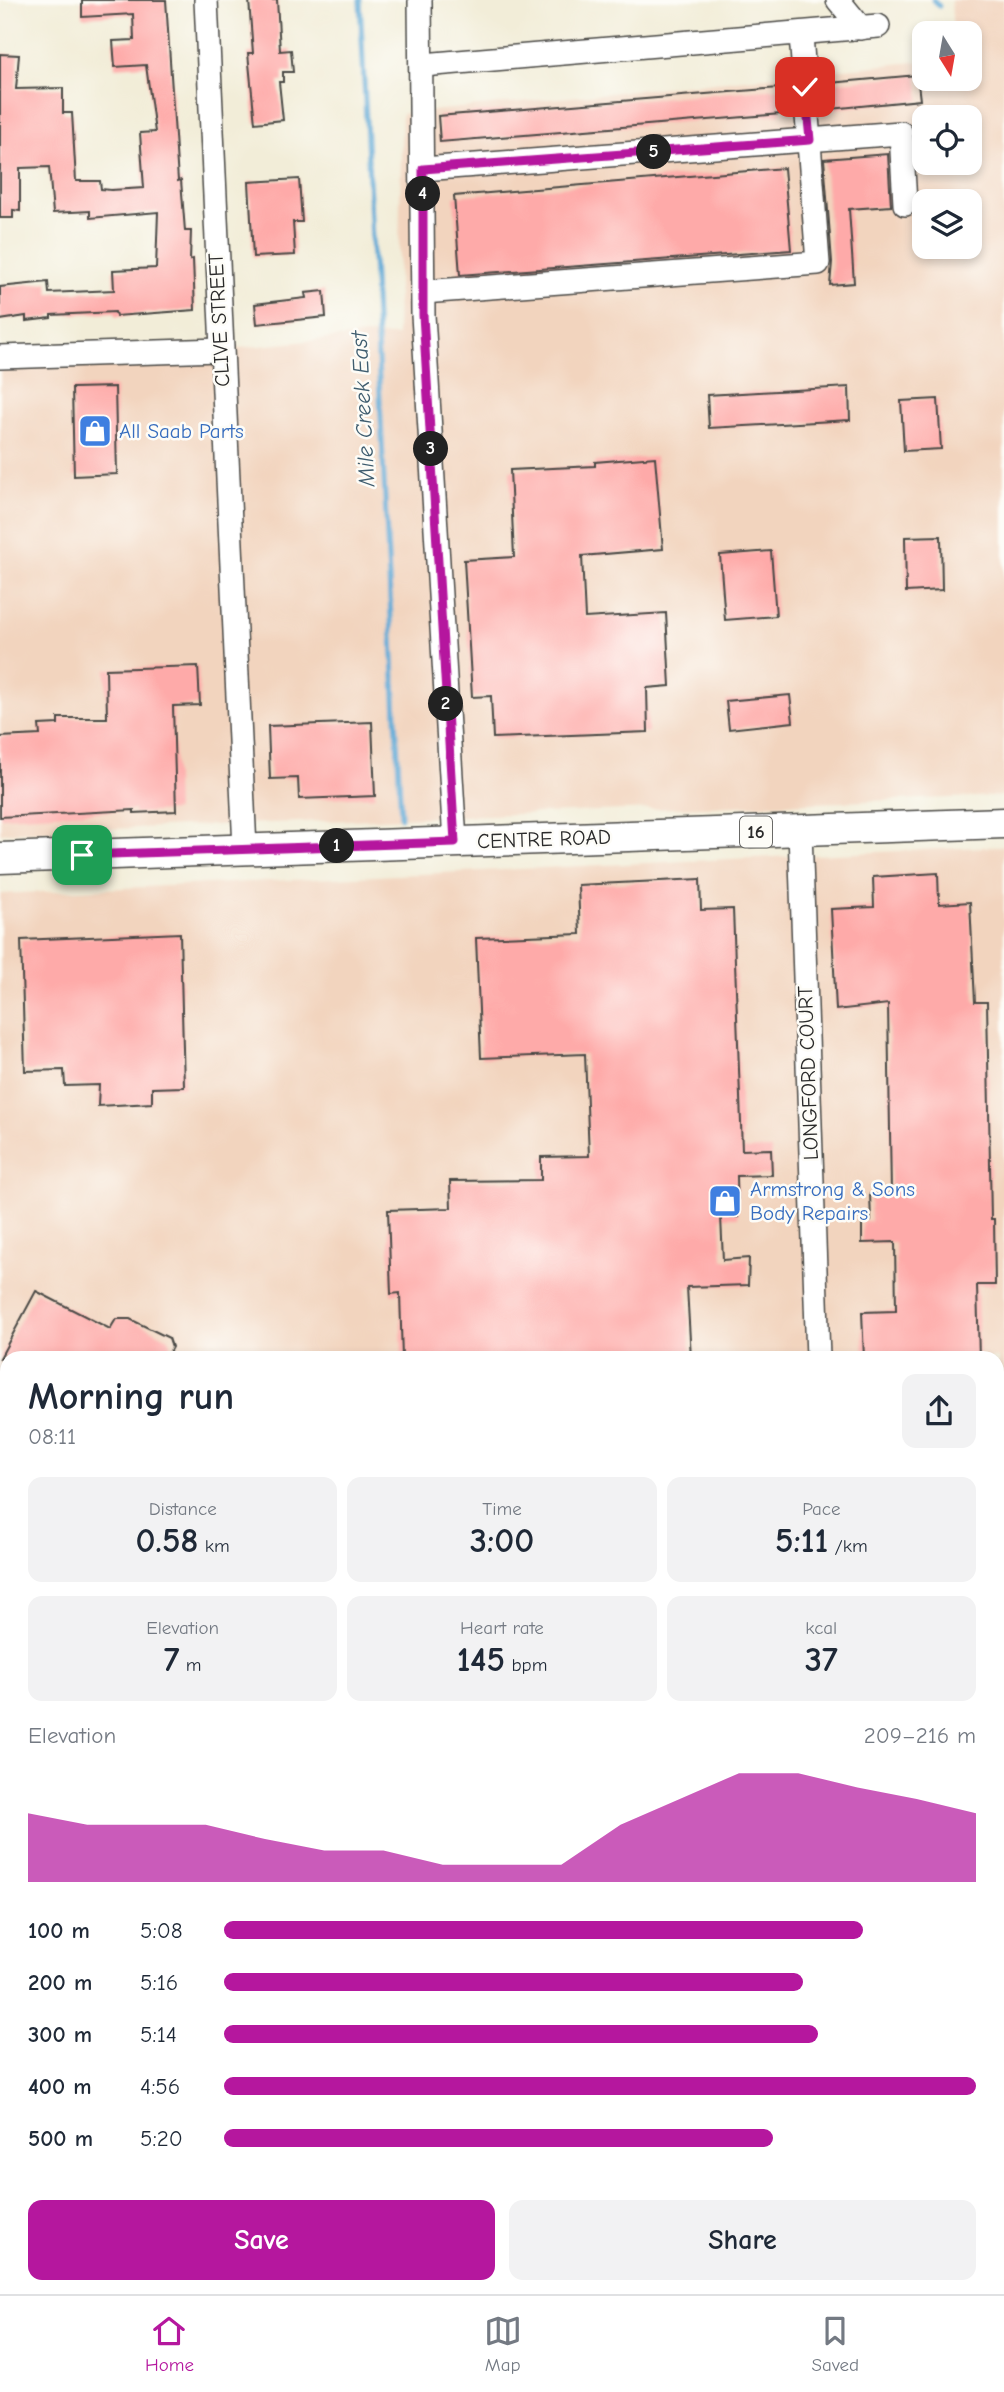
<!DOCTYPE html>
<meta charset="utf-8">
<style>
body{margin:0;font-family:"Comic Neue",sans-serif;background:#f2f2f3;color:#1f2937;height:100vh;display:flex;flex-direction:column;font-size:26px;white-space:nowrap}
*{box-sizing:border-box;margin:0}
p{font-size:23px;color:#747a83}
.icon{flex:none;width:38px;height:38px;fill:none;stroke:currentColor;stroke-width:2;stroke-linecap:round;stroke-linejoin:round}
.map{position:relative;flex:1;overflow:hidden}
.panel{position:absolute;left:0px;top:1351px;width:1004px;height:943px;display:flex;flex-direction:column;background:#fff;border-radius:21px 21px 0 0;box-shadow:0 4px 10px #0003}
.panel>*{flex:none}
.needle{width:46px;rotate:169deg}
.buttons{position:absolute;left:912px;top:21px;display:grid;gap:14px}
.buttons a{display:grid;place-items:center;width:70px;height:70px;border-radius:14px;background:#fff;box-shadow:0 4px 10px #0003;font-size:35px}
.pin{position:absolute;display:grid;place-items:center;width:60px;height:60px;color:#fff;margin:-30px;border-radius:14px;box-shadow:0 4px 10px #0006}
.km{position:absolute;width:35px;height:35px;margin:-18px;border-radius:50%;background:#222;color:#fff;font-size:19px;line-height:35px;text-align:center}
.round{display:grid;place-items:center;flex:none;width:74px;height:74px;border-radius:14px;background:#f2f2f3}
.headline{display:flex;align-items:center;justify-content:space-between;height:119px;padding:0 28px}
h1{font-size:38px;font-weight:600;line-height:52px}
.figures{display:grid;grid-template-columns:repeat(3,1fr);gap:10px;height:119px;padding:7px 28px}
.figures div{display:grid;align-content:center;border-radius:14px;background:#f2f2f3;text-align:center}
.figures b{font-size:35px;font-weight:600}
.figures small{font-size:19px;font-weight:400}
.figures p{font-size:19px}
.chart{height:196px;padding:14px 28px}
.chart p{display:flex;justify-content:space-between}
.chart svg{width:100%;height:126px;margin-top:7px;fill:#b5179e;opacity:.7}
.button{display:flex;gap:14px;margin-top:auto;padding:14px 28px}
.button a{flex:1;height:80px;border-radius:14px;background:#b5179e;color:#fff;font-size:28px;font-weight:600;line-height:80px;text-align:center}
.button a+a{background:#f2f2f3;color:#1f2937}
ul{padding:0 28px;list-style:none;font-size:23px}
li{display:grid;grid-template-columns:112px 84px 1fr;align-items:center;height:52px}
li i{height:18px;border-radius:9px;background:#b5179e}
.tabs{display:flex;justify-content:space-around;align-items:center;height:98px;border-top:2px solid #e0e1e3;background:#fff;font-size:19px;color:#747a83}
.tabs a{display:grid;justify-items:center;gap:4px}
.tabs .selected{color:#b5179e}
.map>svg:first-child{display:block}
.built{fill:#f2d4be;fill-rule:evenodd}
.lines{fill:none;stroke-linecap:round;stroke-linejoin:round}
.stream{stroke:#5da8d5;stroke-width:5}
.building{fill:#feaaa9}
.minor-casing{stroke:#494845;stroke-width:26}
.major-casing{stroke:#494845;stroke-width:33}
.highway-casing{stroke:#494845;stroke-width:38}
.minor{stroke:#fff;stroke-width:23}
.major{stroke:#fff;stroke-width:30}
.highway{stroke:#fff;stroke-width:35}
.route-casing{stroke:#fff;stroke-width:14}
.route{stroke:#b5179e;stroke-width:9}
.labels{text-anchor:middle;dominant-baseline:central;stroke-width:5;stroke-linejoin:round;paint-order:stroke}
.shield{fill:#fdfcf7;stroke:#6a6a68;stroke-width:2}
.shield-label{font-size:19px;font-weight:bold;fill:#2b2b2b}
.street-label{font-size:21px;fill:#2b2b2b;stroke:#fdfcf7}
.shop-label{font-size:21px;fill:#366cbe;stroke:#fdfcf7;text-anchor:start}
.water-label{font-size:23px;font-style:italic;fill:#3f5d6f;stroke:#fdfcf7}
</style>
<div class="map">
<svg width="1004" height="2294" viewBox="0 0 1004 2294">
<rect width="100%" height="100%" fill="#fdfcf7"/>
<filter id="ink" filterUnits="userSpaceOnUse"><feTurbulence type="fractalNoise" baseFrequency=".0143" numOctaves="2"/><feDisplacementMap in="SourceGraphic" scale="14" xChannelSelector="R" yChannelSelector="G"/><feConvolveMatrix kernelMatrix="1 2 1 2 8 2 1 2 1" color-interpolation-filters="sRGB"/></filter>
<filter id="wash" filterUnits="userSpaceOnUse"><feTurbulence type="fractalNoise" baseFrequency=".00686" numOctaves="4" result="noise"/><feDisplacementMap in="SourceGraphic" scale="28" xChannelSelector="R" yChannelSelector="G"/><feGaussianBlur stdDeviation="1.57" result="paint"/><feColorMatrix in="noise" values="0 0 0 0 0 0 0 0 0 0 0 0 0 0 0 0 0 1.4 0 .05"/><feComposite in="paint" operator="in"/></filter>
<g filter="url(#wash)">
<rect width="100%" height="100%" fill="#f2edd8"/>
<g class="built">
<path d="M 951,0 L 1004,0 L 1004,796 L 0,833 L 0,364 L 220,350 L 366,335 L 397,336 L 402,114 L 924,61 L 924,79 L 970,79 L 970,33 L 953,33 ZM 924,117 L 970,117 L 970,163 L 924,163 ZM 924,201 L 970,201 L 970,247 L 924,247 Z"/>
<path d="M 1004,846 L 1004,2089 L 998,2086 L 998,1358 L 7,1358 L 7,1572 L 0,1568 L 0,894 Z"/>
<path d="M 998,2263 L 1004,2266 L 1004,2294 L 667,2294 L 666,2287 L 998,2287 Z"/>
</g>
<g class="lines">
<g class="stream">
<path d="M 360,0 L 401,817"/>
<path d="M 933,0 L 939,6"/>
<path d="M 934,2287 L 937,2294"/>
</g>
</g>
<g id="blocks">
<g class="building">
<path d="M 82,0 L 166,0 L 178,181 L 181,180 L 185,231 L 191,231 L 190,260 L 193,259 L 195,310 L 116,316 L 115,312 L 51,315 L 51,318 L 26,321 L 26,316 L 0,320 L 0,287 L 48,282 L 49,293 L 114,290 L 113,270 L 156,268 L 158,212 L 90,218 L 90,211 L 53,213 L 49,167 L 20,168 L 20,211 L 13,210 L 13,218 L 0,218 L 0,54 L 19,55 L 16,89 L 63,88 L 63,113 L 72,113 L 76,181 L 100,181 L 101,189 L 111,190 L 144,188 L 140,133 L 155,132 L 146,65 L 115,67 L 113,41 L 134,40 L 133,14 L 82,17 Z"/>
<path d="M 249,0 L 277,0 L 280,51 L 291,50 L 293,72 L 283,72 L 283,82 L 279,82 L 283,120 L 255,123 L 248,53 L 253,53 Z"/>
<path d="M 917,75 L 920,100 L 821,110 L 819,84 Z"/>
<path d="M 779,88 L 781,114 L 440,142 L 438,116 Z"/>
<path d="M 888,154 L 891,206 L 849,209 L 854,283 L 830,285 L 832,262 L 824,159 Z"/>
<path d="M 784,168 L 791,250 L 460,275 L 454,196 Z"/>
<path d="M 299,179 L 302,222 L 293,222 L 295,255 L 253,257 L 249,182 Z"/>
<path d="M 324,291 L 326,317 L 257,324 L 255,304 L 306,298 L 305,293 Z"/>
<path d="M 115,387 L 117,474 L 74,476 L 72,388 Z"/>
<path d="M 849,387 L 850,420 L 709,428 L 707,395 Z"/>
<path d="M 938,399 L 941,449 L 904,451 L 901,401 Z"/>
<path d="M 655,457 L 663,549 L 582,556 L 585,618 L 666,613 L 670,686 L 647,688 L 648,732 L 493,738 L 491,696 L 472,697 L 464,560 L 514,557 L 510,470 L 595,466 L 595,462 Z"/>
<path d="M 941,536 L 942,590 L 906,592 L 905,537 Z"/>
<path d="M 771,551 L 776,616 L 725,620 L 720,555 Z"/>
<path d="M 198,666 L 200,705 L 173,706 L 176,811 L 134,813 L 134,810 L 0,817 L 0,737 L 40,735 L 39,725 L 58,724 L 58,718 L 107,718 L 106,669 Z"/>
<path d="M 790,695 L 793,722 L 729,729 L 726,701 Z"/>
<path d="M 372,722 L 375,796 L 299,799 L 298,778 L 270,779 L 268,726 Z"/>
<path d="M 938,873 L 939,904 L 970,902 L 975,1002 L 987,1002 L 991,1219 L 994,1219 L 995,1285 L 977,1285 L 979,1358 L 864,1358 L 862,1312 L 896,1311 L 895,1242 L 862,1243 L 862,1221 L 871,1221 L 870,1194 L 891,1194 L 888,1004 L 836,1010 L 831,909 L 874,907 L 873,877 Z"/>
<path d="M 700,879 L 701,910 L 733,909 L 742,1150 L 771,1149 L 772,1175 L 737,1176 L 738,1217 L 721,1217 L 723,1260 L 749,1258 L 748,1285 L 687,1287 L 691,1358 L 402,1358 L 400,1293 L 391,1294 L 388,1210 L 451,1208 L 450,1181 L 541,1180 L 541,1157 L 589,1156 L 585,1054 L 481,1058 L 476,938 L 580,934 L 578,885 Z"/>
<path d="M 180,933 L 184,1087 L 152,1088 L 152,1103 L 98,1106 L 99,1085 L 65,1086 L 64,1070 L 25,1071 L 21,940 Z"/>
<path d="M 36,1291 L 110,1329 L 116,1319 L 130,1319 L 169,1338 L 172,1347 L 166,1358 L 0,1358 Z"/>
</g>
</g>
</g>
<g filter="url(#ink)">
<use href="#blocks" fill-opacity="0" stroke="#494845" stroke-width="2"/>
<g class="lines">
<defs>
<g id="minor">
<path d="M 206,0 L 245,849"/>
<path d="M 420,0 L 423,315 L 455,842"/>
<path d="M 838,0 L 861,28"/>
<path d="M 423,65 L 878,26"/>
<path d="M 423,169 L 901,133 L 905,204"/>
<path d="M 423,292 L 818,263 L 801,35"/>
<path d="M 0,357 L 220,350"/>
<path d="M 800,831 L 818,1358"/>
<path d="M 0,1590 L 7,1593"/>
<path d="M 0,1723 L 7,1727"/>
<path d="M 0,1989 L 7,1993"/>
<path d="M 998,2110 L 1004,2113"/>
<path d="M 998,2241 L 1004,2245"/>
<path d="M 0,2270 L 7,2255"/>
<path d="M 74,2287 L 88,2294"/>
<path d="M 641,2287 L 641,2294"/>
<path d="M 4,2294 L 8,2287"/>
<path d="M 266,2294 L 442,2287"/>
</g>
<path id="major" d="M 0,858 L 1004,823"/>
<g id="highway">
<path d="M 0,1631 L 7,1635"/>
<path d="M 0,1679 L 7,1683"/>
<path d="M 998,2151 L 1004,2155"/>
<path d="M 998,2199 L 1004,2202"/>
</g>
</defs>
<use href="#minor" class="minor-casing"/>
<use href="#major" class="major-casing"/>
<use href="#highway" class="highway-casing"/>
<use href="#minor" class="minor"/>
<use href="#major" class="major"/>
<use href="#highway" class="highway"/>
</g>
</g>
<g class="lines" filter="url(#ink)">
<defs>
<path id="route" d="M 82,855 L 455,842 L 423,315 L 423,169 L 810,140 L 805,87"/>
</defs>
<use href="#route" class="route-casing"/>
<use href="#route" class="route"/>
</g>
<defs>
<symbol id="shop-square" viewBox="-11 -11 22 22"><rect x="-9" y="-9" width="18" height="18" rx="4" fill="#3f7fe0" stroke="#fdfcf7"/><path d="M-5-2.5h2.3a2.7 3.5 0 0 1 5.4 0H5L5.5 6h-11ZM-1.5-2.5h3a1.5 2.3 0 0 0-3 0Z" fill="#fff"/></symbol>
</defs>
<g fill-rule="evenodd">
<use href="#shop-square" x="76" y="412" width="38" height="38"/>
<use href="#shop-square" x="706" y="1182" width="38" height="38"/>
</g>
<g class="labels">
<rect class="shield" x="740" y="816.5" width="32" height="31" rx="5"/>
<g class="shield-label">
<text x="756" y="832">16</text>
</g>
<g class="street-label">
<text transform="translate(219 320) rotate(-93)">CLIVE STREET</text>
<text transform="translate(544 839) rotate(-2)">CENTRE ROAD</text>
<text transform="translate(808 1073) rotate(-92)">LONGFORD COURT</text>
</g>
<g class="shop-label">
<text x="119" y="431">All Saab Parts</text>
<text x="750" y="1189">Armstrong &amp; Sons<tspan x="750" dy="24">Body Repairs</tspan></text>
</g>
<g class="water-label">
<text transform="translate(363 409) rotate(-93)">Mile Creek East</text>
</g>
</g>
</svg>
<div class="buttons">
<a><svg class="needle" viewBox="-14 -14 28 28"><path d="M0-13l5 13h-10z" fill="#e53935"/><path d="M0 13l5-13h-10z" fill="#747a83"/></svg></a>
<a><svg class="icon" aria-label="locate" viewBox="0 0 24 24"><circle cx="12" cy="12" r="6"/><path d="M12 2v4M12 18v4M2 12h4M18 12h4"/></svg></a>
<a><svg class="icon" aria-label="layers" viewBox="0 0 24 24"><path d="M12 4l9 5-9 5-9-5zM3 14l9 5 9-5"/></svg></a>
</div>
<div class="pin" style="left:82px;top:855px;background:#1e9e55"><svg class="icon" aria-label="arrive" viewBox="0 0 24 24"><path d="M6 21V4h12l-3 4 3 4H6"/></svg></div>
<div class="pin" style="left:805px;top:87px;background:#d93025"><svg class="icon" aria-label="check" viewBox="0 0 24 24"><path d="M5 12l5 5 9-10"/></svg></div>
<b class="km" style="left:337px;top:846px">1</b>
<b class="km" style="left:446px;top:704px">2</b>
<b class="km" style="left:431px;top:449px">3</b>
<b class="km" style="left:423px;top:194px">4</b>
<b class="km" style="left:654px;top:152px">5</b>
<section class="panel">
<div class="headline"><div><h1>Morning run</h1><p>08:11</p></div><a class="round"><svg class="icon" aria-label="share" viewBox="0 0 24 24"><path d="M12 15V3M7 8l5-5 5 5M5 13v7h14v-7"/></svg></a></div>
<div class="figures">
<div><p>Distance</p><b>0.58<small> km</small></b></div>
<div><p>Time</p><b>3:00</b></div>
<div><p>Pace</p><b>5:11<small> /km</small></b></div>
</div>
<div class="figures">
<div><p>Elevation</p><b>7<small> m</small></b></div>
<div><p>Heart rate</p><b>145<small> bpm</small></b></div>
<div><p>kcal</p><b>37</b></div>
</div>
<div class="chart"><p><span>Elevation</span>209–216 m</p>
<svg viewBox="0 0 160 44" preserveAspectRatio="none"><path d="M0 44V20L10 24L20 24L30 24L40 29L50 33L60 33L70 38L80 38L90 38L100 24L110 15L120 6L130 6L140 11L150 15L160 20V44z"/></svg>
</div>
<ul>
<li><b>100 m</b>5:08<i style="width:85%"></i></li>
<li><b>200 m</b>5:16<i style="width:77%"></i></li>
<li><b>300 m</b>5:14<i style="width:79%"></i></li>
<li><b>400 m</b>4:56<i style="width:100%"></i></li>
<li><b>500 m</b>5:20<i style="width:73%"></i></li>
</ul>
<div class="button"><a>Save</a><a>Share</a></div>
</section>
</div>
<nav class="tabs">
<a class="selected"><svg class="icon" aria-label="home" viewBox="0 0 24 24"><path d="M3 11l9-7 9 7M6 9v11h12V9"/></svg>Home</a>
<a><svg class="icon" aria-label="map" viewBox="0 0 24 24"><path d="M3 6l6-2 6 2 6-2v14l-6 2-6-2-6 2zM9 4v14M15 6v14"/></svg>Map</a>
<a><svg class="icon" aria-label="saved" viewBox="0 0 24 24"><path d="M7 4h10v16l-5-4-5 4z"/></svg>Saved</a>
</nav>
